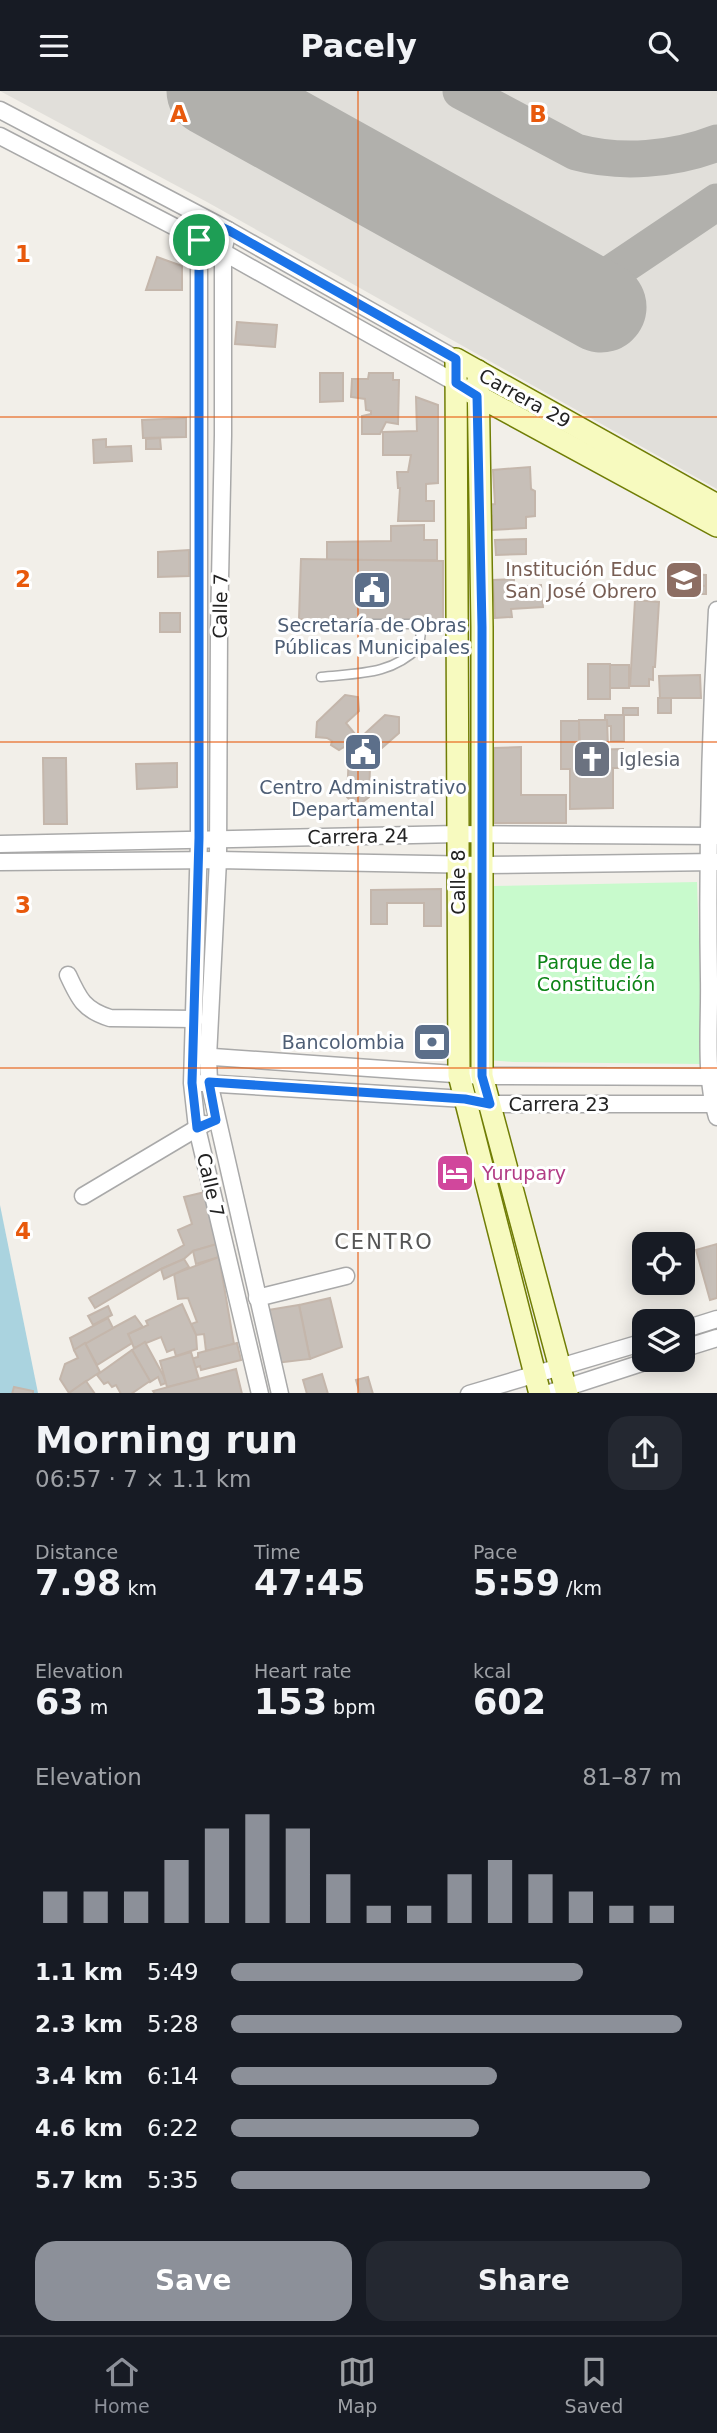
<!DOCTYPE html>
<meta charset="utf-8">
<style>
body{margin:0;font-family:"DejaVu Sans",sans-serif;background:#242831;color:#f1f3f6;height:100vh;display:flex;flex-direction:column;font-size:26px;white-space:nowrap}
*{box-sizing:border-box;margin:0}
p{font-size:23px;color:#9ea1a6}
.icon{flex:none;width:38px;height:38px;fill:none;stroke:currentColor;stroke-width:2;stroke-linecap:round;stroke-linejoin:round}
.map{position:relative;height:1302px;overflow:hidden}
.sheet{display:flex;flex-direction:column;background:#171b24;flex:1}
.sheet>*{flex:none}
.controls{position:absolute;left:632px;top:1141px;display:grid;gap:14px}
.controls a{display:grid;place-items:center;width:63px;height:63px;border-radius:14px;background:#171b24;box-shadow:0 4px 18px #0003;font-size:35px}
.pin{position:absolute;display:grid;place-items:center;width:60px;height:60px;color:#fff;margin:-30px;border:4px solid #fff;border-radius:50%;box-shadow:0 2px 7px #0007}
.round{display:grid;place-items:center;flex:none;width:74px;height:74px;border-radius:21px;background:#242831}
.summary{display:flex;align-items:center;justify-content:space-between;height:119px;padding:0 35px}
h1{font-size:38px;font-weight:600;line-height:52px}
.figures{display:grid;grid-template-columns:repeat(3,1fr);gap:10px;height:119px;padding:7px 35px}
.figures div{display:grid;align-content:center}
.figures b{font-size:35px;font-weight:600}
.figures small{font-size:19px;font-weight:400}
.figures p{font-size:19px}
.chart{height:196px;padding:14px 35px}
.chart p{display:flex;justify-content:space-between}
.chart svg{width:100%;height:126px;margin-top:7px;stroke:#8c9099;stroke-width:6}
.primary-button{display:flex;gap:14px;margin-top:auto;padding:14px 35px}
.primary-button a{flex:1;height:80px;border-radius:21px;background:#8c9099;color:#fff;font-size:28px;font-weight:600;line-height:80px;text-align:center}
.primary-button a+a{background:#242831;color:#f1f3f6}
ul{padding:0 35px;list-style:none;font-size:23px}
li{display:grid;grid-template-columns:112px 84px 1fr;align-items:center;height:52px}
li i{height:18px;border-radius:9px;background:#8c9099}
header{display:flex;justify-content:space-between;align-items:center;height:91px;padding:0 35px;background:#171b24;font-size:32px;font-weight:600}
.dock{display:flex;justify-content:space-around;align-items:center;height:98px;border-top:2px solid #363941;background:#171b24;font-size:19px;color:#9ea1a6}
.dock a{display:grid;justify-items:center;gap:4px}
.dock .selected{color:#8c9099}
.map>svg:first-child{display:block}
.airport{fill:#e1dfda}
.park{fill:#c8facc}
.water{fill:#aad3df}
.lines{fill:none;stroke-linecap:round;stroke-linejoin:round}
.taxiway{stroke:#b1b0ac;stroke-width:37}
.runway{stroke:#b1b0ac;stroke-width:91}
.building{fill:#c7bfb8;stroke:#c4b6ab;stroke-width:2}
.lane-casing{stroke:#a9a9a9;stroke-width:11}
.street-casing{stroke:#a9a9a9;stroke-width:19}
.secondary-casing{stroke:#707d05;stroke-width:24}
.lane{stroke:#fff;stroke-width:8}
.street{stroke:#fff;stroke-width:16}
.secondary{stroke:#f7fabf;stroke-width:21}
.route-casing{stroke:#fff;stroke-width:14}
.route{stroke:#1a73e8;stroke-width:9}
.grid{fill:none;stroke:#e8590c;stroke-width:2;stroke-opacity:0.55}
.labels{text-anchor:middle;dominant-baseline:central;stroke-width:6;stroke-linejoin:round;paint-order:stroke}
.street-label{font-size:19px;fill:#222;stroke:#fff}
.education-label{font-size:19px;fill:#785e54;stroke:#fff;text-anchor:end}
.service-label{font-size:19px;fill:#4e5e75;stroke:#fff}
.worship-label{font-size:19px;fill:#5b616d;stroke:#fff;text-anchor:start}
.park-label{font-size:19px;fill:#0c8416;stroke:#fff}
.hotel-label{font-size:19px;fill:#b23c85;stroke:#fff;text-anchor:start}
.neighbourhood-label{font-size:21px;letter-spacing:2px;fill:#555;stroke:#fff}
.grid-label{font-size:23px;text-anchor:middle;font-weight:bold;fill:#e8590c;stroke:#fff;stroke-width:6;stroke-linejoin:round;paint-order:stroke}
</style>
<header><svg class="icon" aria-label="menu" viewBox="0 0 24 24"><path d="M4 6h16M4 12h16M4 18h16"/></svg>Pacely<svg class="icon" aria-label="search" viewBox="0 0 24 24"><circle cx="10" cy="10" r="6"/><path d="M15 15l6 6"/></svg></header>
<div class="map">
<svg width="717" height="1303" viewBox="0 0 717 1303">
<rect width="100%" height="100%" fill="#f2efe9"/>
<path class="airport" d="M 0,0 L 717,0 L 717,398 L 207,111 Z"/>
<path class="park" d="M 697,791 L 703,973 L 513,971 L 488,969 L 491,795 Z"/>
<path class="water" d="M 0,1114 L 38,1302 L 0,1302 Z"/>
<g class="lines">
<g class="taxiway">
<path d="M 461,0 L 576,61 C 620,73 674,69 717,52"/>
<path d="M 579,204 L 717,111"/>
</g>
<path class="runway" d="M 212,0 L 601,216"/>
</g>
<g class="building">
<path d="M 157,166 L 182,175 L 182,199 L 146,199 Z"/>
<path d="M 237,231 L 277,234 L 275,256 L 235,253 Z"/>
<path d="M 320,282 L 343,282 L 343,310 L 320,311 Z"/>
<path d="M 369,282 L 393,282 L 393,289 L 399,289 L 398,333 L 386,331 L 380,343 L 362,343 L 362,325 L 371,323 L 371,320 L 366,319 L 365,308 L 351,306 L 352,288 L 368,288 Z"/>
<path d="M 416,306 L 438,314 L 438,392 L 426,393 L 426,410 L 434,410 L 434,430 L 398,430 L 400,397 L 398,397 L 397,381 L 408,381 L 411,364 L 383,364 L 383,341 L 417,340 Z"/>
<path d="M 186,327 L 186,346 L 143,347 L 142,329 Z"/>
<path d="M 160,347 L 161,358 L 146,358 L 146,348 Z"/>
<path d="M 106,348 L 106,356 L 131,355 L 132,370 L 94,372 L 93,349 Z"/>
<path d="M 530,376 L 531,398 L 535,400 L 535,425 L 526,426 L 526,437 L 492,439 L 492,425 L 487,427 L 486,414 L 495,413 L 493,379 Z"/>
<path d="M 424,434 L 424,449 L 437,449 L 437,469 L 327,470 L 327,451 L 391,450 L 391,435 Z"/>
<path d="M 526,448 L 526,463 L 496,464 L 495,449 Z"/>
<path d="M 189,459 L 189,485 L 158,486 L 158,461 Z"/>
<path d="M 301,468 L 443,470 L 443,529 L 299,528 Z"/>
<path d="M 686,483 L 706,484 L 706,495 L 685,494 Z"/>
<path d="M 514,488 L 514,496 L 541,494 L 543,516 L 511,518 L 512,526 L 495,527 L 493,489 Z"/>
<path d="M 688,494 L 706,495 L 706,503 L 688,503 Z"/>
<path d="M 635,509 L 659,511 L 655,576 L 653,576 L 653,589 L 649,588 L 649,595 L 630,595 Z"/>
<rect x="160" y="522" width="20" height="19"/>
<rect x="588" y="573" width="22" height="35"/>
<rect x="610" y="574" width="19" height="23"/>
<path d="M 700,584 L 701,607 L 660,607 L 659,585 Z"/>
<path d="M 345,604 L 358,606 L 359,620 L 346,632 L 359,648 L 385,624 L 399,626 L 399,642 L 375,663 L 375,671 L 370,676 L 369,706 L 357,716 L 347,706 L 349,663 L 344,656 L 339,659 L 331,654 L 332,650 L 327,647 L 316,646 L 317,631 Z"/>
<rect x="658" y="607" width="13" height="15"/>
<rect x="623" y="617" width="15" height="7"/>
<path d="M 605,624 L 624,624 L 624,650 L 611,650 L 611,635 L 605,635 Z"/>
<path d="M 579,629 L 607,629 L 608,657 L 580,658 Z"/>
<path d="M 561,630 L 579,630 L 579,659 L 623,658 L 623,677 L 613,677 L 613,717 L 570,718 L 570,678 L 561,678 Z"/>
<path d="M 521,656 L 521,704 L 566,704 L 566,732 L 494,732 L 494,657 Z"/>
<path d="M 43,667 L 66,667 L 67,733 L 44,733 Z"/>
<path d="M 177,672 L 177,696 L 137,698 L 136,673 Z"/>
<path d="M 441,798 L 441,835 L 424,835 L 424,812 L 387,812 L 387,833 L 371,833 L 371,799 Z"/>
<path d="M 205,1101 L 217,1153 L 193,1160 L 184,1168 L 161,1178 L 95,1217 L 89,1207 L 184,1154 L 178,1139 L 192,1133 L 184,1106 Z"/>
<path d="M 217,1153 L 219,1166 L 196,1173 L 193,1160 Z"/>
<path d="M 717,1153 L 717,1207 L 710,1209 L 696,1159 Z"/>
<path d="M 219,1166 L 234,1253 L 206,1260 L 204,1243 L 196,1244 L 191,1233 L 197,1231 L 188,1207 L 178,1208 L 174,1183 Z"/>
<path d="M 184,1168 L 189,1176 L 164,1188 L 161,1178 Z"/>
<path d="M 330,1207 L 342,1256 L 310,1268 L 299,1214 Z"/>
<path d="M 182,1213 L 196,1244 L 197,1258 L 176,1265 L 174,1258 L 167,1261 L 161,1246 L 134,1257 L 128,1243 L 148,1234 L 146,1230 Z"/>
<path d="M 299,1214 L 310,1268 L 276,1272 L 262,1220 Z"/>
<path d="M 108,1215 L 112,1224 L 93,1234 L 88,1225 Z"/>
<path d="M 135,1225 L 143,1236 L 128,1243 L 132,1252 L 97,1274 L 85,1252 Z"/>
<path d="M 108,1227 L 113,1237 L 74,1259 L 70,1247 Z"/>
<path d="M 145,1251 L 163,1284 L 166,1292 L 161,1294 L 158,1286 L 150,1291 L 132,1259 Z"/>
<path d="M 85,1252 L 100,1281 L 69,1302 L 60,1288 L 65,1273 L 78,1267 L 74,1259 Z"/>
<path d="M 237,1252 L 241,1269 L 201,1279 L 200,1275 L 194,1277 L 191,1268 L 198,1266 L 198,1262 Z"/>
<path d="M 132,1259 L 150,1290 L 131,1303 L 121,1303 L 116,1294 L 112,1296 L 108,1291 L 104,1293 L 97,1284 Z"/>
<path d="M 191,1261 L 199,1288 L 167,1296 L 160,1270 Z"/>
<path d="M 236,1278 L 242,1303 L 155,1303 L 153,1300 Z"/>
<path d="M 322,1283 L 328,1303 L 307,1303 L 303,1289 Z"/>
<path d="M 368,1286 L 373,1303 L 360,1303 L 356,1289 Z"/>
<path d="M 86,1290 L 95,1303 L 68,1303 L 69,1302 Z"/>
<path d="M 14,1296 L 33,1300 L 33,1303 L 12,1303 Z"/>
</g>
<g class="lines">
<defs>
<g id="lane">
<path d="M 333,533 L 422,533"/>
<path d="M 321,586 C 359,582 391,584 419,556 L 422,533 L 457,537"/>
</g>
<g id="street">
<path d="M 0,19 L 228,139 L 456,268"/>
<path d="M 0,45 L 223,161 L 456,292"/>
<path d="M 202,127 L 199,148 L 199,748 L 192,992 L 197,1037 L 260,1303"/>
<path d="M 228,139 L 223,161 L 223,344 L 219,537 L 218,769 L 208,966 L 209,991 L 280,1303"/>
<path d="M 717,519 C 710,642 707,765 709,888 C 710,931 704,985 717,1026"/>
<path d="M 0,753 L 458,743 L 717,745"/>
<path d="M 0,771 L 218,769 L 482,774 L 717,771"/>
<path d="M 68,884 C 79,908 84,919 110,927 L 195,928"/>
<path d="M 199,965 L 482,985 L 717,986"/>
<path d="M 202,992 L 465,1008 L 490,1013 L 717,1013"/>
<path d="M 83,1105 L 204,1033"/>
<path d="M 257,1207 L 346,1185"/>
<path d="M 682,1239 L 717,1228"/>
<path d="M 682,1258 L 717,1247"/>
<path d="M 469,1303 L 644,1251"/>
<path d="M 546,1303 L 651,1269"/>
</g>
<g id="secondary">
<path d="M 478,280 L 482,536 L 482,985 L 567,1303"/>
<path d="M 467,299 L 717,435"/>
<path d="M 540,1303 L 459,984 L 456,268 L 717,414"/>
</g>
</defs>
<use href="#lane" class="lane-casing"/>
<use href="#street" class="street-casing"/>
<use href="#secondary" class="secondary-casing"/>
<use href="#lane" class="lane"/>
<use href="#street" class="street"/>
<use href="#secondary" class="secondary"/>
</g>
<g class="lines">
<defs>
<path id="route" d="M 202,127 L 228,139 L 456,268 L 456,292 L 477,305 L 482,536 L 482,985 L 490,1013 L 465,1008 L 209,991 L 216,1029 L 197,1037 L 192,992 L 199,747 L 199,149 Z"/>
</defs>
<use href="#route" class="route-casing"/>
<use href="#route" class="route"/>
</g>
<path class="grid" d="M 358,0 L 358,1303M 0,326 L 717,326M 0,651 L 717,651M 0,977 L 717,977"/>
<defs>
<symbol id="school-square" viewBox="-11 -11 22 22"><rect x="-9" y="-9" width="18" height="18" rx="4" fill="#8d6e63" stroke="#fff"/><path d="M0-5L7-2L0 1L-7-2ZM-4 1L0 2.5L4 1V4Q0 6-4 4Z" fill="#fff"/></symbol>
<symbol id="civic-square" viewBox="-11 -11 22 22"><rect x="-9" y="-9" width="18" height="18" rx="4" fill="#5c6f8a" stroke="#fff"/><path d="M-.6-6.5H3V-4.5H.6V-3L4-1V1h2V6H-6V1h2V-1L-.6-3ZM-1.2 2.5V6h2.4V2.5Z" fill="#fff"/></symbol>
<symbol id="church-square" viewBox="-11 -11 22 22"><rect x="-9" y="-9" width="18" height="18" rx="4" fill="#6b7280" stroke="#fff"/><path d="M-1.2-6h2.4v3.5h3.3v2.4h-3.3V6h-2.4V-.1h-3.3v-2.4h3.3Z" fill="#fff"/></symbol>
<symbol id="bank-square" viewBox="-11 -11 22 22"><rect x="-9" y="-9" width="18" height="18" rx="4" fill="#5c6f8a" stroke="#fff"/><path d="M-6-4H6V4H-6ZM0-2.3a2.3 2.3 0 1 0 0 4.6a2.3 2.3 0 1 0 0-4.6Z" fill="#fff"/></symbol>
<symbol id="hotel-square" viewBox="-11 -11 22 22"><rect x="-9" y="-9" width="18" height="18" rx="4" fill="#d1479c" stroke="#fff"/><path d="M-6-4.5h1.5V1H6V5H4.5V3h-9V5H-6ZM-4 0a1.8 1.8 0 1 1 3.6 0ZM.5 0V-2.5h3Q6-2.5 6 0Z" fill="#fff"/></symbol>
</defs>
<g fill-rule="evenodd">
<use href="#school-square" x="662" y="467" width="44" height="44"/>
<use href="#civic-square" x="350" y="477" width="44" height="44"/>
<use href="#civic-square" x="341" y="639" width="44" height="44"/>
<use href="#church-square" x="570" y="646" width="44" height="44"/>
<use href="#bank-square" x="410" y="929" width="44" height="44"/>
<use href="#hotel-square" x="433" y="1060" width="44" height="44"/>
</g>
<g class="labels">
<g class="street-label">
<text transform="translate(525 307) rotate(29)">Carrera 29</text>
<text transform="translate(220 515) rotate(-89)">Calle 7</text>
<text transform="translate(358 745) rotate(-1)">Carrera 24</text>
<text transform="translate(458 791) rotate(-90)">Calle 8</text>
<text x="559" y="1013">Carrera 23</text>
<text transform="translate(211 1094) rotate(77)">Calle 7</text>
</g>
<g class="education-label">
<text x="657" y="478">Institución Educ<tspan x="657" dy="22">San José Obrero</tspan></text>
</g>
<g class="service-label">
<text x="372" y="534">Secretaría de Obras<tspan x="372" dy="22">Públicas Municipales</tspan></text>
<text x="363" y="696">Centro Administrativo<tspan x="363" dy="22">Departamental</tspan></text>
<text x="405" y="951" text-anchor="end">Bancolombia</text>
</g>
<g class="worship-label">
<text x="619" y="668">Iglesia</text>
</g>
<g class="park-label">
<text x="596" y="871">Parque de la<tspan x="596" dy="22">Constitución</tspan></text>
</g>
<g class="hotel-label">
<text x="482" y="1082">Yurupary</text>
</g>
<g class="neighbourhood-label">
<text x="384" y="1151">CENTRO</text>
</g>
</g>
<g class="grid-label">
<text x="179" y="31">A</text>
<text x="538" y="31">B</text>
<text x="23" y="171">1</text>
<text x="23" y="496">2</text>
<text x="23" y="822">3</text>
<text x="23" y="1148">4</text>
</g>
</svg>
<div class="controls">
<a><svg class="icon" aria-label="locate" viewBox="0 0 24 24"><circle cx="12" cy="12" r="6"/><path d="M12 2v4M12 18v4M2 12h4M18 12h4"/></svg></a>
<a><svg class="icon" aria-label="layers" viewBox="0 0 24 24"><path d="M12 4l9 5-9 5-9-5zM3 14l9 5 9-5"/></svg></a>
</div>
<div class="pin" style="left:199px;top:149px;background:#1e9e55"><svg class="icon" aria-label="arrive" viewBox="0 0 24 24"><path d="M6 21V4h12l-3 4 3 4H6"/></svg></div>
</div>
<section class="sheet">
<div class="summary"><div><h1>Morning run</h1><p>06:57 · 7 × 1.1 km</p></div><a class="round"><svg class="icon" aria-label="share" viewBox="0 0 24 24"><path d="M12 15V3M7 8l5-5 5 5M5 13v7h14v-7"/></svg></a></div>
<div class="figures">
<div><p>Distance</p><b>7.98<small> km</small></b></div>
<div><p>Time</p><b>47:45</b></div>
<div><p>Pace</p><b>5:59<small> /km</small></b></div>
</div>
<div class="figures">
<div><p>Elevation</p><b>63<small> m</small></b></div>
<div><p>Heart rate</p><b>153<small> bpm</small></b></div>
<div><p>kcal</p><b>602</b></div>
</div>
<div class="chart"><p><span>Elevation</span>81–87 m</p>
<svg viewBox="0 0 160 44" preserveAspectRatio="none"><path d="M5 44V33M15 44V33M25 44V33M35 44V22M45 44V11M55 44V6M65 44V11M75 44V27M85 44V38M95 44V38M105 44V27M115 44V22M125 44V27M135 44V33M145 44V38M155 44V38"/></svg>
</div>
<ul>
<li><b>1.1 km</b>5:49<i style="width:78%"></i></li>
<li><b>2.3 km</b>5:28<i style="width:100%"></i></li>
<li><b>3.4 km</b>6:14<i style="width:59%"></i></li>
<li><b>4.6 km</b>6:22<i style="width:55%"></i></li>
<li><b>5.7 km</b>5:35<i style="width:93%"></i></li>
</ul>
<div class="primary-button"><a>Save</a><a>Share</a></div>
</section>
<nav class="dock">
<a class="selected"><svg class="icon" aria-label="home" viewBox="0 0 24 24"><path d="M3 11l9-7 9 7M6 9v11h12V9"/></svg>Home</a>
<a><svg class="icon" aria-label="map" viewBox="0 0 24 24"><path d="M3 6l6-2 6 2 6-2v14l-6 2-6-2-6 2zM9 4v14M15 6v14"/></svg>Map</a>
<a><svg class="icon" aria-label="saved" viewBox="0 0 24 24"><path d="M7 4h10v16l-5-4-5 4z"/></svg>Saved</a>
</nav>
